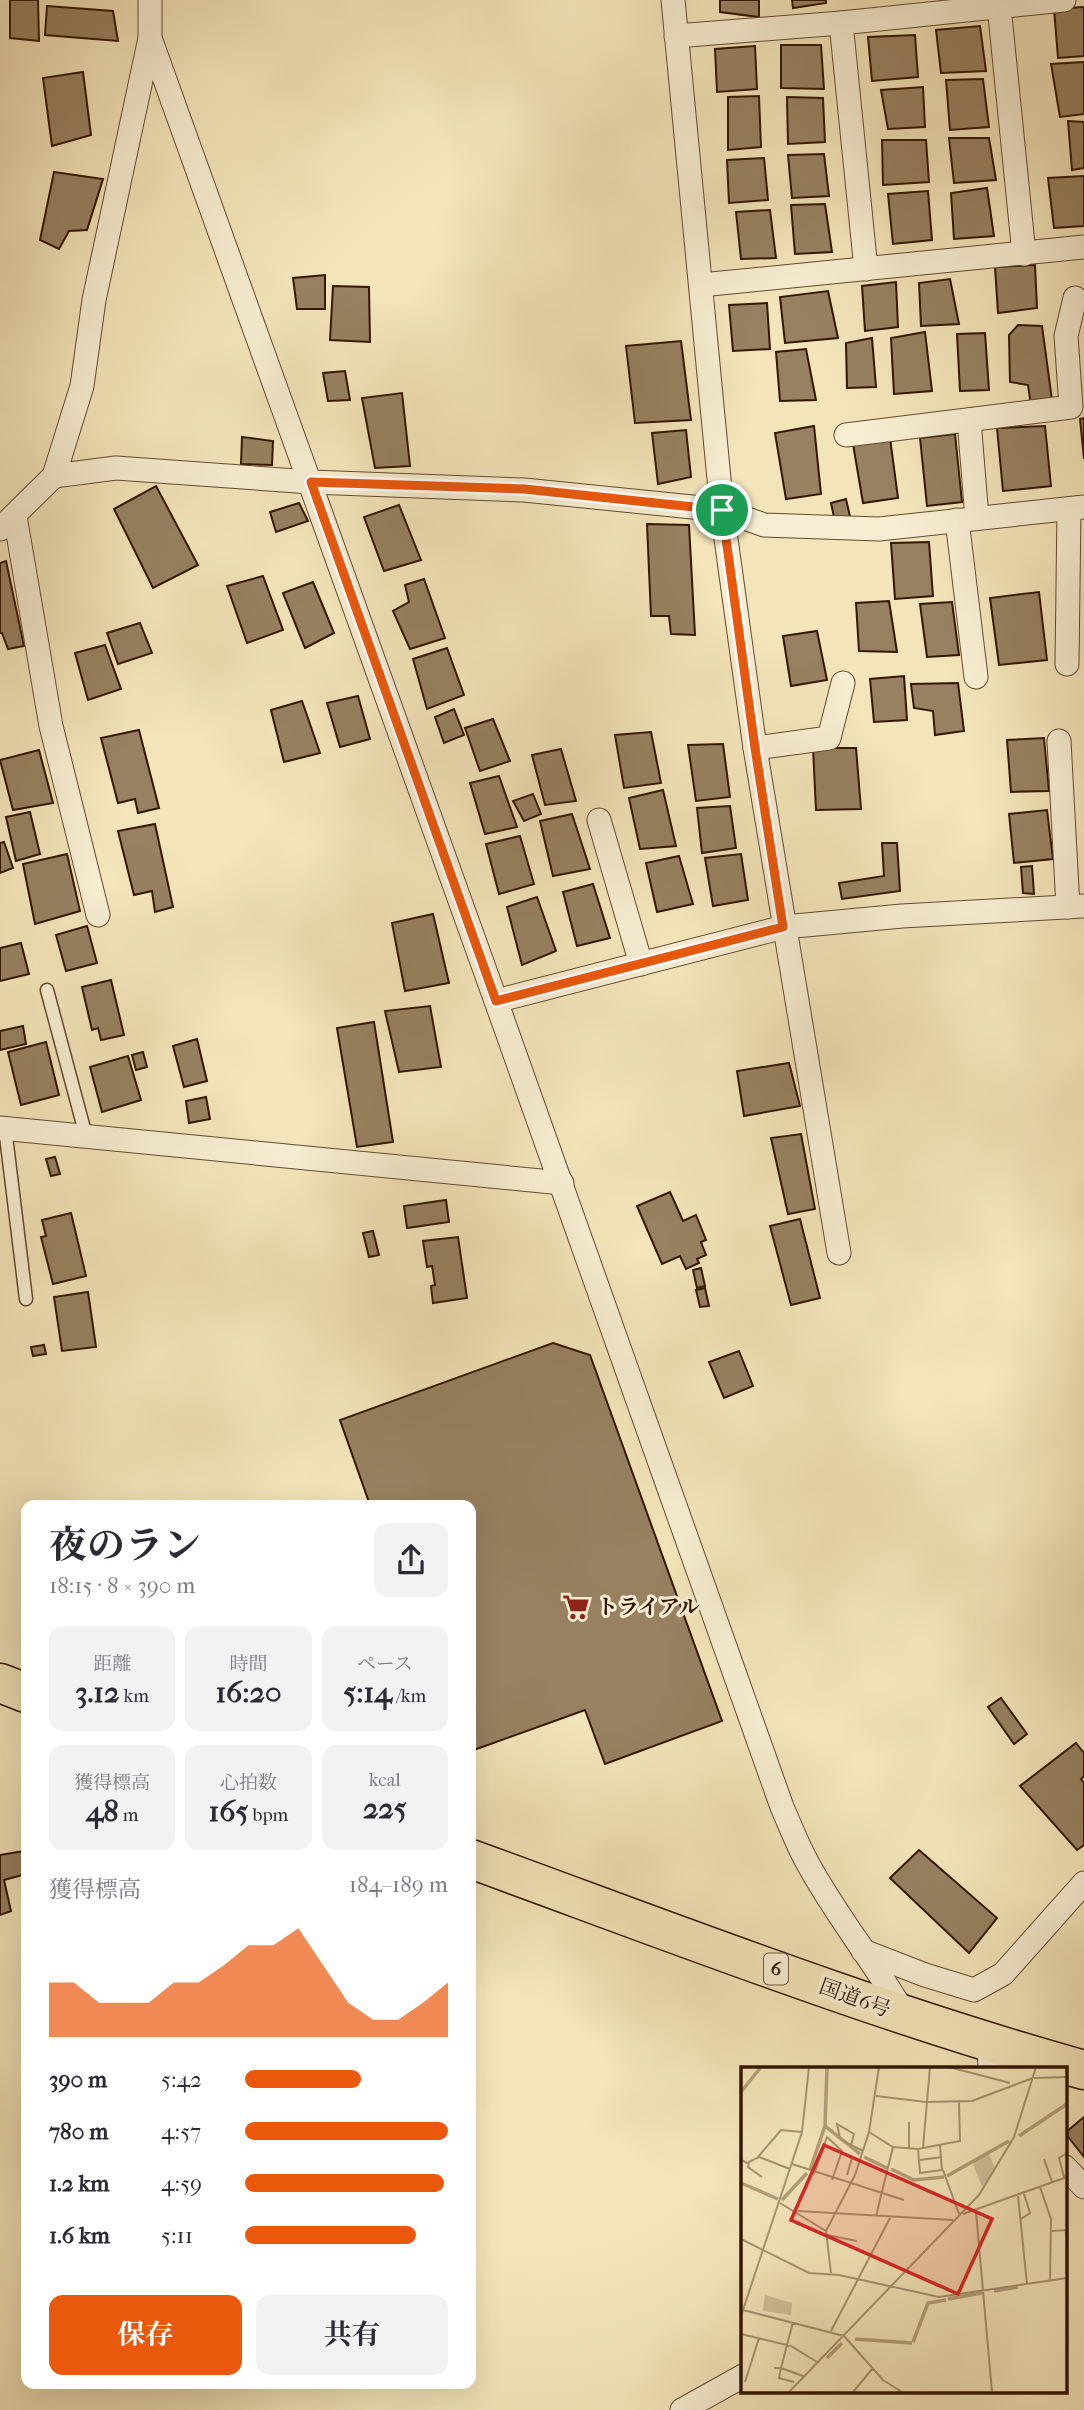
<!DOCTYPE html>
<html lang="ja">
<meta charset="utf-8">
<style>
body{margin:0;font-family:"IM FELL French Canon","Noto Serif JP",serif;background:#f2f2f3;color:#2b2b33;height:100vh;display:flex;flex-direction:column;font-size:26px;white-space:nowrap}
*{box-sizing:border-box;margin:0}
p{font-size:23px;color:#7c7c81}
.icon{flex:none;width:38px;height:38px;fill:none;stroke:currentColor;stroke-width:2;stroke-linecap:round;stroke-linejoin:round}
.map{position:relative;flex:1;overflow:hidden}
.panel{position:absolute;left:21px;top:1500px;width:455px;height:889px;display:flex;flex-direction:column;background:#fff;border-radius:14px;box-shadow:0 7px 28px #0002}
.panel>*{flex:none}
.pin{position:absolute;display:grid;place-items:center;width:60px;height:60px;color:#fff;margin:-30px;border:4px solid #fff;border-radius:50%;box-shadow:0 2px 7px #0007}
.round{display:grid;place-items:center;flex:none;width:74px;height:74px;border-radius:14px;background:#f2f2f3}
.headline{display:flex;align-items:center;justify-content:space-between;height:119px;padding:0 28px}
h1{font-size:38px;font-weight:700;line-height:52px}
.metrics{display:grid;grid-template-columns:repeat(3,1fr);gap:10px;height:119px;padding:7px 28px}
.metrics div{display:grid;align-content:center;border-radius:14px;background:#f2f2f3;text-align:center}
.metrics b{font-size:30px;font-weight:700}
.metrics small{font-size:19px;font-weight:400}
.metrics p{font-size:19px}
.chart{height:196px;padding:14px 28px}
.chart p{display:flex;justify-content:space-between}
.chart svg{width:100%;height:126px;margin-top:7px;fill:#ea580c;opacity:.7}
.cta{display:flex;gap:14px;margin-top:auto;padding:14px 28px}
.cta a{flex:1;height:80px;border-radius:14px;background:#ea580c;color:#fff;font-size:28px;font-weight:700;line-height:80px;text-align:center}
.cta a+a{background:#f2f2f3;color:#2b2b33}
ul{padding:0 28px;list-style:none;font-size:23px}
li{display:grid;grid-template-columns:112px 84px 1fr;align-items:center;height:52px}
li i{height:18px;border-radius:9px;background:#ea580c}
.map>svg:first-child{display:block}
.building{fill:#978160;stroke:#331600;stroke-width:2}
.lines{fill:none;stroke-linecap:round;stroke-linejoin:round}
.service-casing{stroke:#634a2e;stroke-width:15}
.minor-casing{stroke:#634a2e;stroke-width:25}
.trunk-casing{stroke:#331600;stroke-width:41}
.service{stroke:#f7edd2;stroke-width:12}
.minor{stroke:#f7edd2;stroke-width:23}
.trunk{stroke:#f3e4b9;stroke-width:38}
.route-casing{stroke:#fff;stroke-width:14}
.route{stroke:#ea580c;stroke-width:9}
.labels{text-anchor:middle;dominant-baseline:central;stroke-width:6;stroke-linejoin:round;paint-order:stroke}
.shield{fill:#f7edd2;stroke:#6e563f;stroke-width:2}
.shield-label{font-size:19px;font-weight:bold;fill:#331600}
.poi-label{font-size:21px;font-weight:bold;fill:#331600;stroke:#f7edd2;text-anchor:start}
.street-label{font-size:21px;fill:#331600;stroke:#f7edd2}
.inset-river{fill:none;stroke:#b29e7a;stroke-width:3.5}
.inset-road{fill:none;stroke:#a6926f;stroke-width:2}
.view{fill:#d62828;fill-opacity:0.15;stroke:#d62828;stroke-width:3.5}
.inset-edge{fill:none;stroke:#331600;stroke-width:3.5}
</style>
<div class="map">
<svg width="1084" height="2410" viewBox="0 0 1084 2410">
<rect width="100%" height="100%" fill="#f3e4b9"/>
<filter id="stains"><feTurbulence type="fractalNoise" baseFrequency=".00286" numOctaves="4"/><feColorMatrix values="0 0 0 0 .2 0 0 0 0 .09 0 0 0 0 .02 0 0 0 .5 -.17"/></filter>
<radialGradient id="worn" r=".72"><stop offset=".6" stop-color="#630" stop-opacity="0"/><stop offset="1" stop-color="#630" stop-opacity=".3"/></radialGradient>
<g class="building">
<path d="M 10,0 L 38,0 L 39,41 L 10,38 Z"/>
<path d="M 720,0 L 759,0 L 759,17 L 720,12 Z"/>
<path d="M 792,0 L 826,0 L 826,3 L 793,8 Z"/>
<path d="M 47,6 L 113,11 L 118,41 L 45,35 Z"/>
<path d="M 1084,7 L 1084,56 L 1058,58 L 1054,9 Z"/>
<path d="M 980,26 L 986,71 L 941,73 L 936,30 Z"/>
<path d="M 915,35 L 918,77 L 872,81 L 868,37 Z"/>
<path d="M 781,45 L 821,45 L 824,89 L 781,88 Z"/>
<path d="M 755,46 L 757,89 L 717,92 L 715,49 Z"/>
<path d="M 1084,62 L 1084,114 L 1060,117 L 1051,64 Z"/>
<path d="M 83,72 L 91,135 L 52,146 L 43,78 Z"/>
<path d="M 983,79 L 989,127 L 950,130 L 946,80 Z"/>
<path d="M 923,87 L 925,127 L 888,129 L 881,90 Z"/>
<path d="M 759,96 L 761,147 L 728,150 L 728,97 Z"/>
<path d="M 787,97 L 823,98 L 825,142 L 788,144 Z"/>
<path d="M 1068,121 L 1084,122 L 1084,168 L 1072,170 Z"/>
<path d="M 949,138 L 989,138 L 996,180 L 954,183 Z"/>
<path d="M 882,140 L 926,140 L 929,182 L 883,185 Z"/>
<path d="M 824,154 L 829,196 L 792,198 L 788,155 Z"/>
<path d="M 764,158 L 768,200 L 729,203 L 727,160 Z"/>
<path d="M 54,172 L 103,179 L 87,230 L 69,231 L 59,249 L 40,240 Z"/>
<path d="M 1084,176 L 1084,226 L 1054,228 L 1048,178 Z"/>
<path d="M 987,188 L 994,236 L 954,239 L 951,193 Z"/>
<path d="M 928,191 L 932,240 L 893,244 L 888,194 Z"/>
<path d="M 825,204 L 832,252 L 795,254 L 791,205 Z"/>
<path d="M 770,210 L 776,258 L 741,259 L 736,212 Z"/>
<path d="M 1035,265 L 1037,308 L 998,313 L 995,267 Z"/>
<path d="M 325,275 L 325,309 L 297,309 L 293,278 Z"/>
<path d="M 950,279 L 959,324 L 921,326 L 919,283 Z"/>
<path d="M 896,282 L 898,327 L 865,331 L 862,286 Z"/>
<path d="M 333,286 L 369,287 L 370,342 L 330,340 Z"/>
<path d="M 828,291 L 838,338 L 785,343 L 780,297 Z"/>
<path d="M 767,303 L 770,349 L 733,351 L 729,305 Z"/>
<path d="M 1018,325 L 1042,326 L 1052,400 L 1031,405 L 1028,385 L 1010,382 L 1009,335 Z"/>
<path d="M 925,332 L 932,391 L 894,394 L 891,338 Z"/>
<path d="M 985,333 L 989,390 L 960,391 L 957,334 Z"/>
<path d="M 872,338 L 876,387 L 847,388 L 846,343 Z"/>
<path d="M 681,341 L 691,420 L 635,423 L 626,346 Z"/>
<path d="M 806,349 L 816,400 L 780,401 L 776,352 Z"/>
<path d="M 345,371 L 350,400 L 328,401 L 323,373 Z"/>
<path d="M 402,393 L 410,466 L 375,468 L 362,398 Z"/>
<path d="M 1084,418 L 1084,459 L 1080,419 Z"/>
<path d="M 814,426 L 821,494 L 786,499 L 775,433 Z"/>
<path d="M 1045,426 L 1051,486 L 1003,491 L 997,428 Z"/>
<path d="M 686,430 L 691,477 L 658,484 L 652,433 Z"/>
<path d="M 955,434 L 962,502 L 927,506 L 920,438 Z"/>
<path d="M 242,437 L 273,441 L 272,465 L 241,464 Z"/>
<path d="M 890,438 L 898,498 L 863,503 L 853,444 Z"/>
<path d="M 156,486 L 198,565 L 153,588 L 114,509 Z"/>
<path d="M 846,499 L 851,521 L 835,522 L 831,503 Z"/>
<path d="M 299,503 L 308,521 L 276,532 L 270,512 Z"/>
<path d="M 399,505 L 421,560 L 384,571 L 364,517 Z"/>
<path d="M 647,524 L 689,525 L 695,635 L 671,634 L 669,616 L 651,616 Z"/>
<path d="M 929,542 L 933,596 L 895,599 L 891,543 Z"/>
<path d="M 6,561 L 24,646 L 8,649 L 2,633 L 0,633 L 0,563 Z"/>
<path d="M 263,576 L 283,630 L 247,643 L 227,586 Z"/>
<path d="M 424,579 L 445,638 L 410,649 L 393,611 L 409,602 L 405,585 Z"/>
<path d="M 313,582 L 334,633 L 305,648 L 283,593 Z"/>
<path d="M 1039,592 L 1047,660 L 999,665 L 990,598 Z"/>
<path d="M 889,601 L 897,652 L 859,651 L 856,603 Z"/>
<path d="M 952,602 L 959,655 L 927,657 L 920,604 Z"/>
<path d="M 140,623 L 152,653 L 118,664 L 107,633 Z"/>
<path d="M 817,631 L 827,680 L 791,686 L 783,636 Z"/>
<path d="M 105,645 L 121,689 L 88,700 L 75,653 Z"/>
<path d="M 447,648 L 464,695 L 427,709 L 413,659 Z"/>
<path d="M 904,676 L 907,720 L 874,722 L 870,679 Z"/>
<path d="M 958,683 L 964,731 L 935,735 L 933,711 L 914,708 L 911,684 Z"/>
<path d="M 358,696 L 370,739 L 340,747 L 327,703 Z"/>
<path d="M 302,701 L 320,753 L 284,762 L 271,710 Z"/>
<path d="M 454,709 L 464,735 L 444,743 L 435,717 Z"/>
<path d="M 493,719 L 510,761 L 480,771 L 465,728 Z"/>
<path d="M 139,730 L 159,808 L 138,813 L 135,799 L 118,803 L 101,738 Z"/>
<path d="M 651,732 L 661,783 L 624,788 L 615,735 Z"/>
<path d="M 1044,738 L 1049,791 L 1011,792 L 1007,740 Z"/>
<path d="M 723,744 L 730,797 L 696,801 L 688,745 Z"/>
<path d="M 813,748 L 856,748 L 861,809 L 816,810 Z"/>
<path d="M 561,749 L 576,801 L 545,805 L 532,755 Z"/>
<path d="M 39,750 L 53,803 L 13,810 L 0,760 Z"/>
<path d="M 499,776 L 517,827 L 485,834 L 470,783 Z"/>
<path d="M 663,790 L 676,846 L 640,849 L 629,798 Z"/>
<path d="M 533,794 L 541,814 L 524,821 L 513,801 Z"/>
<path d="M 730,806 L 736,848 L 702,853 L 697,808 Z"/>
<path d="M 1047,810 L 1053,859 L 1014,863 L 1009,814 Z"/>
<path d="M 30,812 L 40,854 L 16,861 L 6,817 Z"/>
<path d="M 572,814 L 590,869 L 553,876 L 540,821 Z"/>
<path d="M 155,824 L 173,907 L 155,912 L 152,891 L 134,895 L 118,831 Z"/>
<path d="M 520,836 L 534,884 L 499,894 L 486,844 Z"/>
<path d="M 4,842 L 13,868 L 0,873 L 0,843 Z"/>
<path d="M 882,843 L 897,843 L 900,891 L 842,899 L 839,883 L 884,876 Z"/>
<path d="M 67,854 L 80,911 L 35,924 L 23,864 Z"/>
<path d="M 741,854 L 748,900 L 713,906 L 705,858 Z"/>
<path d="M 679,856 L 693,904 L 657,912 L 646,863 Z"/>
<path d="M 1032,866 L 1034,894 L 1023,893 L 1021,867 Z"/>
<path d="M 593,884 L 610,938 L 577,946 L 563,892 Z"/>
<path d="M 537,897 L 556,951 L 522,965 L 507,907 Z"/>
<path d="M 433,914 L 449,983 L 405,991 L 392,923 Z"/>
<path d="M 87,926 L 97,963 L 66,971 L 56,935 Z"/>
<path d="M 21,943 L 29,974 L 0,981 L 0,948 Z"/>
<path d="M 111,980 L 124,1035 L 101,1040 L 98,1028 L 92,1030 L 82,987 Z"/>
<path d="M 430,1006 L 441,1067 L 399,1072 L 385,1011 Z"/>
<path d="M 374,1022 L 393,1142 L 357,1147 L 337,1028 Z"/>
<path d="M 23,1026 L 26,1044 L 0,1050 L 0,1031 Z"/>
<path d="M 197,1039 L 207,1081 L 184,1087 L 173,1046 Z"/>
<path d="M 46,1042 L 59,1095 L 21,1105 L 8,1052 Z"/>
<path d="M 143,1052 L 147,1067 L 136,1070 L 132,1055 Z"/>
<path d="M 128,1056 L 141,1100 L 102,1112 L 90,1067 Z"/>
<path d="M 789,1063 L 800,1106 L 744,1116 L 737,1071 Z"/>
<path d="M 206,1097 L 210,1119 L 189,1123 L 186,1101 Z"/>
<path d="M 801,1134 L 815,1209 L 788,1214 L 771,1138 Z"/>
<path d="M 55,1157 L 60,1174 L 51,1176 L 46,1159 Z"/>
<path d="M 670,1192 L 683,1221 L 696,1215 L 706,1240 L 701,1242 L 706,1255 L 697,1259 L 699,1263 L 686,1269 L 680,1256 L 662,1264 L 637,1206 Z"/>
<path d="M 446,1200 L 449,1222 L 407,1228 L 404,1206 Z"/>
<path d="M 71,1213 L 86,1276 L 53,1284 L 41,1237 L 46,1236 L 42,1220 Z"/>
<path d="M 800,1219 L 820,1298 L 791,1305 L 770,1226 Z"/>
<path d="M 373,1231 L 379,1255 L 369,1257 L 363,1233 Z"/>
<path d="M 458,1237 L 467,1298 L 433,1303 L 431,1286 L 435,1285 L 432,1266 L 427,1267 L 423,1241 Z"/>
<path d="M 701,1268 L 705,1286 L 697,1288 L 693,1270 Z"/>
<path d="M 705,1288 L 709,1306 L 700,1307 L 696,1290 Z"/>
<path d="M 88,1292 L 96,1347 L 62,1351 L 54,1297 Z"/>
<path d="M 553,1343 L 590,1355 L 722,1721 L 605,1764 L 585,1710 L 471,1751 L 471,1505 L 370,1505 L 340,1420 Z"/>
<path d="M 44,1345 L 46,1354 L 33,1356 L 31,1347 Z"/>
<path d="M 739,1351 L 753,1386 L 724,1398 L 709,1362 Z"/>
<path d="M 1001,1698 L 1027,1734 L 1014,1744 L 988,1707 Z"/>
<path d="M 1076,1743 L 1084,1753 L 1084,1776 L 1081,1779 L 1084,1783 L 1084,1845 L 1077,1850 L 1020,1786 Z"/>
<path d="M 919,1850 L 997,1918 L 969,1953 L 890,1878 Z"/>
<path d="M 24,1851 L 26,1874 L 4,1880 L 11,1911 L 0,1915 L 0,1855 Z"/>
<path d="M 1084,2117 L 1084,2157 L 1065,2133 Z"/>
</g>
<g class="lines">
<defs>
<g id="service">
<path d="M 47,990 L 86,1136"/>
<path d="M 5,1128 L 26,1299"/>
</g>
<g id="minor">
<path d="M 673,0 L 722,510 L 755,748 L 839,1253"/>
<path d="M 999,6 L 1024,254"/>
<path d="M 841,23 L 866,269"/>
<path d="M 676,36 L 841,23 L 1064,0"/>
<path d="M 150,38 L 496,1001 L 782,1807 C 790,1825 797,1844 807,1862 C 836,1916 876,1964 906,2017"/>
<path d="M 701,285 L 1084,247"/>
<path d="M 969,420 L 977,518"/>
<path d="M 846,435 L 1071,407 L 1066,336 L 1075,298"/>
<path d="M 54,476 L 116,468 L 311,482 L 524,490 L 722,510 L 764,525 L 879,529 L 1084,507"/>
<path d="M 15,516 L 51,726 L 98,915"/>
<path d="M 957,520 L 976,677"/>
<path d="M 0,529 L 54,476 L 82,386 L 94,300 L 150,38 L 150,0"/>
<path d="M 1067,664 L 1069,509"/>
<path d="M 1059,741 L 1068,907"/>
<path d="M 755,748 L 829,738 L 843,683"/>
<path d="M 599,820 L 641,964"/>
<path d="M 496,1001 L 784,927 L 902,916 L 1084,906"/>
<path d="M 0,1128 L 562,1183"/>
<path d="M 863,1951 L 925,1975 L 974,1990 L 1003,1974 L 1084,1883"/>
<path d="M 989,2043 L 990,2069"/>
<path d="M 1065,2167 L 1084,2187"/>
<path d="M 682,2410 L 743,2376"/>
</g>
<g id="trunk">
<path d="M 0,1683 L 26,1693"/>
<path d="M 471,1859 C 674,1933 876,2012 1084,2070"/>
</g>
</defs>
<use href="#service" class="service-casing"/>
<use href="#minor" class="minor-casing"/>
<use href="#trunk" class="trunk-casing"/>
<use href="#service" class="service"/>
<use href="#minor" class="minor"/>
<use href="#trunk" class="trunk"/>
</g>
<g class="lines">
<defs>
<path id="route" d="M 311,482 L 524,489 L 722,510 L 755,748 L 783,927 L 496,1001 Z"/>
</defs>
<use href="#route" class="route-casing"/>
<use href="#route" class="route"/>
</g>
<defs>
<symbol id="supermarket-bare" viewBox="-9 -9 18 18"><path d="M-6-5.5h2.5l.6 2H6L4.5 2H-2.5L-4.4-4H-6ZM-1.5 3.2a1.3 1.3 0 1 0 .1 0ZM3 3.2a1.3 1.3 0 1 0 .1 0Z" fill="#8f2418" stroke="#f7edd2" stroke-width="2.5" paint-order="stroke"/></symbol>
</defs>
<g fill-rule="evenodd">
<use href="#supermarket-bare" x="557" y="1588" width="38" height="38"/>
</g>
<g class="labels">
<rect class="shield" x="764" y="1953.5" width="24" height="31" rx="5"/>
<g class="shield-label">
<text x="776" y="1969">6</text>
</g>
<g class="poi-label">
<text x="597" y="1607">トライアル</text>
</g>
<g class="street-label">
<text transform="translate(855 1998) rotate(20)">国道6号</text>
</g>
</g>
<g transform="translate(741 2067)">
<rect width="326" height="326" fill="#f3e4b9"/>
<path d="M 248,86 L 254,102 L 241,120 L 232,96 ZM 24,228 L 51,236 L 50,248 L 22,244 Z" fill="#d2c19a"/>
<path class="inset-river" d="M 0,25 L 20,0M 84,58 L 86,1M 278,69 L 326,37M 123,90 L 146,101M 150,102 L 173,113 L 203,110M 69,103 L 84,59 L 119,87M 206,109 L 268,74M 0,116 L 37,132M 41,133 L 66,106M 253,224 L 277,220M 207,232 L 241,226M 114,272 L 171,276M 172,275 L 187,236 L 205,233M 86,291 L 101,276"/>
<path class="inset-road" d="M 208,0 L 269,16M 293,11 L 326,10M 135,29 L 185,35 L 231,34 L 292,11M 168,55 L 168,81M 128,65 L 152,80 L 177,82 L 219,74 L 218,35M 110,78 L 113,67 L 96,57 L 99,71 L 103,74 L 110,78 L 122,84M 182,81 L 189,0M 177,82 L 179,106 L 201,103 L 199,78M 104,87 L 111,91 L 106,108M 17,90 L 40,63 L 61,65M 303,92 L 311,115M 0,93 L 6,96 L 18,90 L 49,102M 179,93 L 201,90M 8,96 L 7,100 L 21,110M 51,97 L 163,133M 202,103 L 218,147M 73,107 L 86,70 L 101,84 L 91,113M 323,110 L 318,91 L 326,86M 299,120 L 310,152 L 309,213M 277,129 L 286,217M 39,136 L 85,164 L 90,206M 57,144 L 212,153M 235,145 L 251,325M 222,147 L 326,110M 135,149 L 152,80M 280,152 L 289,146 L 283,127M 85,164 L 114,108 L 128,65 L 138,0M 311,164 L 325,163 L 326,176M 86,168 L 116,174M 0,172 L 68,206 L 98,208 L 198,230 L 326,211M 2,243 L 103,269 L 142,313 L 161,325M 0,249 L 61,65 L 68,0M 52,255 L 40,301 L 62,309M 90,264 L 149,151M 0,267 L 50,279 L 76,295M 33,301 L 40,301 L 38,311 L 53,315M 4,315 L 18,271M 48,325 L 238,128 L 273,70 L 295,0M 112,325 L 132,301"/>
<path class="view" d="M 83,78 L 251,152 L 217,227 L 50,153 Z"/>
<rect width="326" height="326" class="inset-edge"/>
</g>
<rect width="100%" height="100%" filter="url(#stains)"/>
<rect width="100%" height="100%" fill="url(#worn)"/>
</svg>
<div class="pin" style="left:722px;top:510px;background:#1e9e55"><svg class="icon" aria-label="arrive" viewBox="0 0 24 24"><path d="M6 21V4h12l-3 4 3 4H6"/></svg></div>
<section class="panel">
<div class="headline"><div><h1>夜のラン</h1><p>18:15 · 8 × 390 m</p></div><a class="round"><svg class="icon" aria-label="share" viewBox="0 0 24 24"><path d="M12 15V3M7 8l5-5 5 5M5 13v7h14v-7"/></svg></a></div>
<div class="metrics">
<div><p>距離</p><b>3.12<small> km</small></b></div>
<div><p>時間</p><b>16:20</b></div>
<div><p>ペース</p><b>5:14<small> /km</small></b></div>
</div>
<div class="metrics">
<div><p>獲得標高</p><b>48<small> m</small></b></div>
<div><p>心拍数</p><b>165<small> bpm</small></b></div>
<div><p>kcal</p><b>225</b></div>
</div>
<div class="chart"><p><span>獲得標高</span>184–189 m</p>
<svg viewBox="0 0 160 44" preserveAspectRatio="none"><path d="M0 44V25L10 25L20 32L30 32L40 32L50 25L60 25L70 19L80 12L90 12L100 6L110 19L120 32L130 38L140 38L150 32L160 25V44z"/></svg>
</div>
<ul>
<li><b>390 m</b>5:42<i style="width:57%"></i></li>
<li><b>780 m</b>4:57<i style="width:100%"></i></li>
<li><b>1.2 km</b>4:59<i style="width:98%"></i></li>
<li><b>1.6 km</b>5:11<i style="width:84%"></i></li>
</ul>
<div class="cta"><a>保存</a><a>共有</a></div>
</section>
</div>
